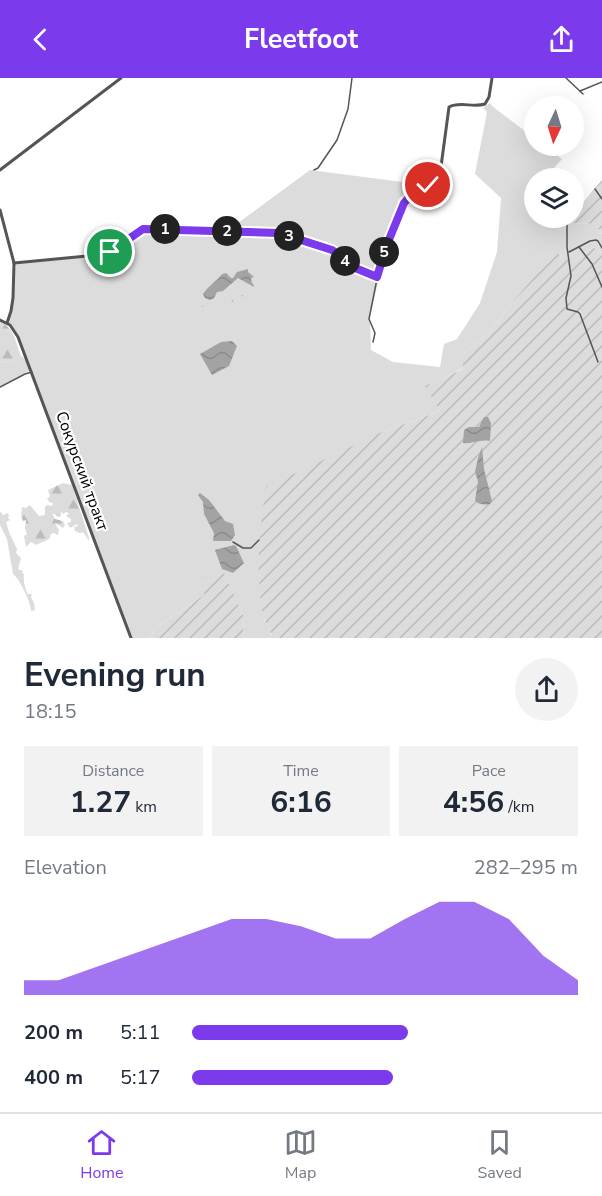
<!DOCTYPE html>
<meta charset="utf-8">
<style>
body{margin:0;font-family:"Nunito Sans",sans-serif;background:#f2f2f3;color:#1f2937;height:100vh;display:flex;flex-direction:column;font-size:22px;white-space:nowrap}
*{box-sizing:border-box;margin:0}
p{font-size:20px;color:#747a83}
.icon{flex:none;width:33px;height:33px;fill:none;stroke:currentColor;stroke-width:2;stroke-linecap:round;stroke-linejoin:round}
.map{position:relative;height:560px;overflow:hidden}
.side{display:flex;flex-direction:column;background:#fff;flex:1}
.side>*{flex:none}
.needle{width:39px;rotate:184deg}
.controls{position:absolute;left:524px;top:18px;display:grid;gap:12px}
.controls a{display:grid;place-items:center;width:60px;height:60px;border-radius:50%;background:#fff;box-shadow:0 6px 24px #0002;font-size:30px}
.pin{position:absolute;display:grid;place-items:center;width:51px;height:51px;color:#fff;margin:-26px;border:3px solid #fff;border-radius:50%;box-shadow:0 2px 6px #0007}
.km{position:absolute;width:30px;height:30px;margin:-15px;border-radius:50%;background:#222;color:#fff;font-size:16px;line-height:30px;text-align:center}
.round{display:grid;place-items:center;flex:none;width:63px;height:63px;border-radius:32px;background:#f2f2f3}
.summary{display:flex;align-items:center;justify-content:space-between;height:102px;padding:0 24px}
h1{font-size:33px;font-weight:700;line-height:45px}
.stats{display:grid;grid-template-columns:repeat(3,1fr);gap:9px;height:102px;padding:6px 24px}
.stats div{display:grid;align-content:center;border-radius:0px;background:#f2f2f3;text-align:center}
.stats b{font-size:30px;font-weight:700}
.stats small{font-size:16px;font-weight:400}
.stats p{font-size:16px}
.chart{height:168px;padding:12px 24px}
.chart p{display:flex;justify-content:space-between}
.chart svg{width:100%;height:108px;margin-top:6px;fill:#7c3aed;opacity:.7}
ul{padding:0 24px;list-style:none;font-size:20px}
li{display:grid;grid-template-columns:96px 72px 1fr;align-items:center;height:45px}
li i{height:15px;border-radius:8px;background:#7c3aed}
header{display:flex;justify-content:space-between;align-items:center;height:78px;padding:0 24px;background:#7c3aed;color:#fff;font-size:27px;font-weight:700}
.dock{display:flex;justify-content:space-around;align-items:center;height:84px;border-top:2px solid #e0e1e3;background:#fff;font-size:16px;color:#747a83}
.dock a{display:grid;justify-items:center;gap:3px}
.dock .on{color:#7c3aed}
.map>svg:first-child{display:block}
.grass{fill:#dcdcdc}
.forest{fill:url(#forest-firs)}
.wetland{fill:url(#wetland-marsh)}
.garden{fill:url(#garden-furrows)}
.water{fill:url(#water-waves)}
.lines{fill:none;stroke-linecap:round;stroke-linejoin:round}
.minor{stroke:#555;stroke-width:1.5}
.tertiary{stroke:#555;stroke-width:3}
.route-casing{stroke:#fff;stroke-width:12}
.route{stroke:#7c3aed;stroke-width:8}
.labels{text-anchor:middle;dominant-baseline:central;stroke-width:4.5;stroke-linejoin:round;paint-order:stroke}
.street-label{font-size:16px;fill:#000;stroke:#fff}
</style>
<header><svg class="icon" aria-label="back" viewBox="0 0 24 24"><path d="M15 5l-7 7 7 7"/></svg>Fleetfoot<svg class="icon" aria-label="share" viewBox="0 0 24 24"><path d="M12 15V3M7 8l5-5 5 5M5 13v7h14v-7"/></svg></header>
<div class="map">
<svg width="602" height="560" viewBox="0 0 602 560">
<defs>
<pattern id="forest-firs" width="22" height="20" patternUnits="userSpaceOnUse" patternTransform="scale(1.5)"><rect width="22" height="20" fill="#dcdcdc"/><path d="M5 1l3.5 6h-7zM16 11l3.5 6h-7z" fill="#bbb"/></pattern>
<pattern id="wetland-marsh" width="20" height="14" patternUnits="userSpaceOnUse" patternTransform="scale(1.5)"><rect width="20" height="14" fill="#dcdcdc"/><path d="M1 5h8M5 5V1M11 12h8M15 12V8" fill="none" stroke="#bbb"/></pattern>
<pattern id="garden-furrows" width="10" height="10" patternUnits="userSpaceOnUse" patternTransform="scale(1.5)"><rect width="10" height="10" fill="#dcdcdc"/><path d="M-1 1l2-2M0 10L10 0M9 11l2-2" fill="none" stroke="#bbb"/></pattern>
<pattern id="water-waves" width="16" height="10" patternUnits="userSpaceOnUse" patternTransform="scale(1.5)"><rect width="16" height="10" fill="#a3a3a3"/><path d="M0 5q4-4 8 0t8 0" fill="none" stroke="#8b8b8b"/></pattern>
</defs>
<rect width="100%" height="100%" fill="#fff"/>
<g class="grass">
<path d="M 490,25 L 492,28 L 534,60 L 534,68 L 544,68 L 562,81 L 545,100 L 534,100 L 534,140 L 570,140 L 568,142 L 571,145 L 595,146 L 602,156 L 602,176 L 593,169 L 573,184 L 513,223 L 491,253 L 463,276 L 464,290 L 426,308 L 440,333 L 382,354 L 264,541 L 272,558 L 270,560 L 244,560 L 243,537 L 223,495 L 204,517 L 161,546 L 148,560 L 131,560 L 18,259 L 7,245 L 11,233 L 14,185 L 108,176 L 143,151 L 230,153 L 230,151 L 310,92 L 418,106 L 424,107 L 410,118 L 386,169 L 377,199 L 379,200 L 370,238 L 371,272 L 393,284 L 440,289 L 444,266 L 457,261 L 480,225 L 497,174 L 501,120 L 475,96 L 487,34 L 483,30 Z"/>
<path d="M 21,278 C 25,280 29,287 29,293 L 0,309 L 0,283 L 10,285 L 19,280 Z"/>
<path d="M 0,433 L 3,437 L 8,435 L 9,438 L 8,440 L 10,442 L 6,444 L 9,454 L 17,471 L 16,475 L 21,480 L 18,491 L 23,493 L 22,495 L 24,496 C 23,502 25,511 28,516 L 32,516 L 31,519 L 34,525 L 35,532 L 31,533 C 31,525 20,501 13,496 L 7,461 L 0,447 Z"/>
</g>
<g class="forest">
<path d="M 0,244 C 14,249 16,265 21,278 L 20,280 L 10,285 L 0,283 Z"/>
<path d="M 63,405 L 72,407 L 89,460 L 89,463 L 83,454 L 80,455 L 75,453 L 74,449 L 78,448 L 77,446 L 70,450 L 67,445 L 71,444 L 71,441 L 66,438 L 69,435 L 66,434 L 63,436 L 61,433 L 61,438 L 59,439 L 52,435 L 55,441 L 63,443 L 65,447 L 63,450 L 55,445 L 59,452 L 58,457 L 54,455 L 51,456 L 49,461 L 36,467 L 31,464 L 26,469 L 24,458 L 27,456 L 25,451 L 26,442 L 23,443 L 21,438 L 22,429 L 26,430 L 30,427 L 39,438 L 45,437 L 45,429 L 47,427 L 52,428 L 53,425 L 49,424 L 47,420 L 50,419 L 48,412 Z"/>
</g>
<path class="wetland" d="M 232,212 L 232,214 L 236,212 L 245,219 L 259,224 L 254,229 L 239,223 L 226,225 L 219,231 L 213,232 L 209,234 L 208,238 L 205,240 L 199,233 L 192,230 L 200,230 L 202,228 C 208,230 212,230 217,226 L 217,222 L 220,219 L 225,220 Z"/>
<g class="garden">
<path d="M 602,102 L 602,156 L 595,146 L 571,145 L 568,142 L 570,140 L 573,140 L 573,136 Z"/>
<path d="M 593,169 L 602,176 L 602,560 L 270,560 L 272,557 C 269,552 266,546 264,540 C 254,498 260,450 266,409 L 382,354 L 440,333 L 425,308 L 463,291 L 463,276 L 491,253 L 513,223 L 556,175 L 573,184 Z"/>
<path d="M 224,495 L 243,537 L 244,560 L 148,560 L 161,546 L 204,517 L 205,500 Z"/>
</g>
<g class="water">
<path d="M 248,191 L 248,194 L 254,199 L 251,200 L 252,206 L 253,205 L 254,209 L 238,200 L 223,213 L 217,214 L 214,220 L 210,222 L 205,220 L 203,216 C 208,208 217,203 222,196 L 226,195 L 231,200 L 233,200 L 237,194 Z"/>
<path d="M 232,263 L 237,268 L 229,288 L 212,297 L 200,276 L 221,264 Z"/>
<path d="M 484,339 L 488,339 L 491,345 L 490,363 C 479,361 473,366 463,365 L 464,352 L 469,349 L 479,349 Z"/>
<path d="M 482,369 L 484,391 L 492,423 L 490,426 C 484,427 480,427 475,423 L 478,403 L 475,394 L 478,380 Z"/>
<path d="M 200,415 L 209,422 L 225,443 L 233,446 L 235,457 L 231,463 L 213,463 L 214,455 L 204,436 L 203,424 L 198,417 Z"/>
<path d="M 234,467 L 236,468 L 244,485 L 233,495 L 222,491 L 215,472 Z"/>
</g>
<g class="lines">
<g class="minor">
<path d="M 566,0 L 583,16"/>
<path d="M 580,13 L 602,4"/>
<path d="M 314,92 L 318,90 L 337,62 L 348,31 L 352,0"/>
<path d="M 595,111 L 602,121"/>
<path d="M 567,143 L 567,169 L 571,198 L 566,220 L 567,231 L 578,234 L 580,236 L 598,284"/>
<path d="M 579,169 L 592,186 L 602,209"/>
<path d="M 569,174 L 590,163 L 596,162 L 598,163 L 602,170"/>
<path d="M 373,264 L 375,255 L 369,241 L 377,201"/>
<path d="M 0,309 L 25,296 L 32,294"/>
<path d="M 233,464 L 243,470 L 251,470 L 259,462"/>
</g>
<g class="tertiary">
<path d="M 0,92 L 121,0"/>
<path d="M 0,132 L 14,185 L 13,220 L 11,233 L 7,245"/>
<path d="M 14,185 L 108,176 L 143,151 L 216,152 L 279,155 L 331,172 L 341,179 L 348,187 L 377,199 L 386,169 L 407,121 L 415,114 L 435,102 L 440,96 L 449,29 C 460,23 473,30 485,26 L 489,19 L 492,0"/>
<path d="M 0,242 L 10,247 L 18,259 L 131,560"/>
</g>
</g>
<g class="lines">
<defs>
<path id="route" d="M 110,174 L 143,151 L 279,155 L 332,172 L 341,179 L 348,187 L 377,199 L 386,169 L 404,125 L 410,118 L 428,107"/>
</defs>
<use href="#route" class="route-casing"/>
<use href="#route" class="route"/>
</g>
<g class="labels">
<g class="street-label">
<text transform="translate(82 393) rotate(70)">Сокурский тракт</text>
</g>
</g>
</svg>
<div class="controls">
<a><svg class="needle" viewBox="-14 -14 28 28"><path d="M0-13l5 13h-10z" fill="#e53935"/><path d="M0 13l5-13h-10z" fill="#747a83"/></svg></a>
<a><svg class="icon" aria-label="layers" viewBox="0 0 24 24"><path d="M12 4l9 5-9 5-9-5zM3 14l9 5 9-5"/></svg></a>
</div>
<div class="pin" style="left:110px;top:174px;background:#1e9e55"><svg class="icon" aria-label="arrive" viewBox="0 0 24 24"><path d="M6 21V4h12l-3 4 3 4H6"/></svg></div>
<div class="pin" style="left:428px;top:107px;background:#d93025"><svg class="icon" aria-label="check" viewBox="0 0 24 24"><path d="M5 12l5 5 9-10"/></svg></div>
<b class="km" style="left:165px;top:151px">1</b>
<b class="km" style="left:227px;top:153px">2</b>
<b class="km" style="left:289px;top:158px">3</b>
<b class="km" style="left:345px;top:183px">4</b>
<b class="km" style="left:384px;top:174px">5</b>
</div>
<section class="side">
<div class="summary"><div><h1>Evening run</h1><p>18:15</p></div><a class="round"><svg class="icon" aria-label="share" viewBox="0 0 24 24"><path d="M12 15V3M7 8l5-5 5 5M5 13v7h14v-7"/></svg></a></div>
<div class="stats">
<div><p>Distance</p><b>1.27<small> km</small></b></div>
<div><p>Time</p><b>6:16</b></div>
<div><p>Pace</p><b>4:56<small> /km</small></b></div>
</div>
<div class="chart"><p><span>Elevation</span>282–295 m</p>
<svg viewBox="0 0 160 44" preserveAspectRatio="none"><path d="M0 44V38L10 38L20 33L30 28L40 23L50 18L60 13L70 13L80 16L90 21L100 21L110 13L120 6L130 6L140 13L150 28L160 38V44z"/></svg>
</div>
<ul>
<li><b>200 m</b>5:11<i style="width:56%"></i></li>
<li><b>400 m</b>5:17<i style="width:52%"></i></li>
</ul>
</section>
<nav class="dock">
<a class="on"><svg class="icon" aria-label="home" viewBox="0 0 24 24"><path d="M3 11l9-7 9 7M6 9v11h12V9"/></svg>Home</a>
<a><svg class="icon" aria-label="map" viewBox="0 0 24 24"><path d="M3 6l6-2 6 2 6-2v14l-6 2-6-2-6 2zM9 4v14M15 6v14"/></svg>Map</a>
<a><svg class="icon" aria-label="saved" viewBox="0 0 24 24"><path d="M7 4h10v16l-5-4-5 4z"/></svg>Saved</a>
</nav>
